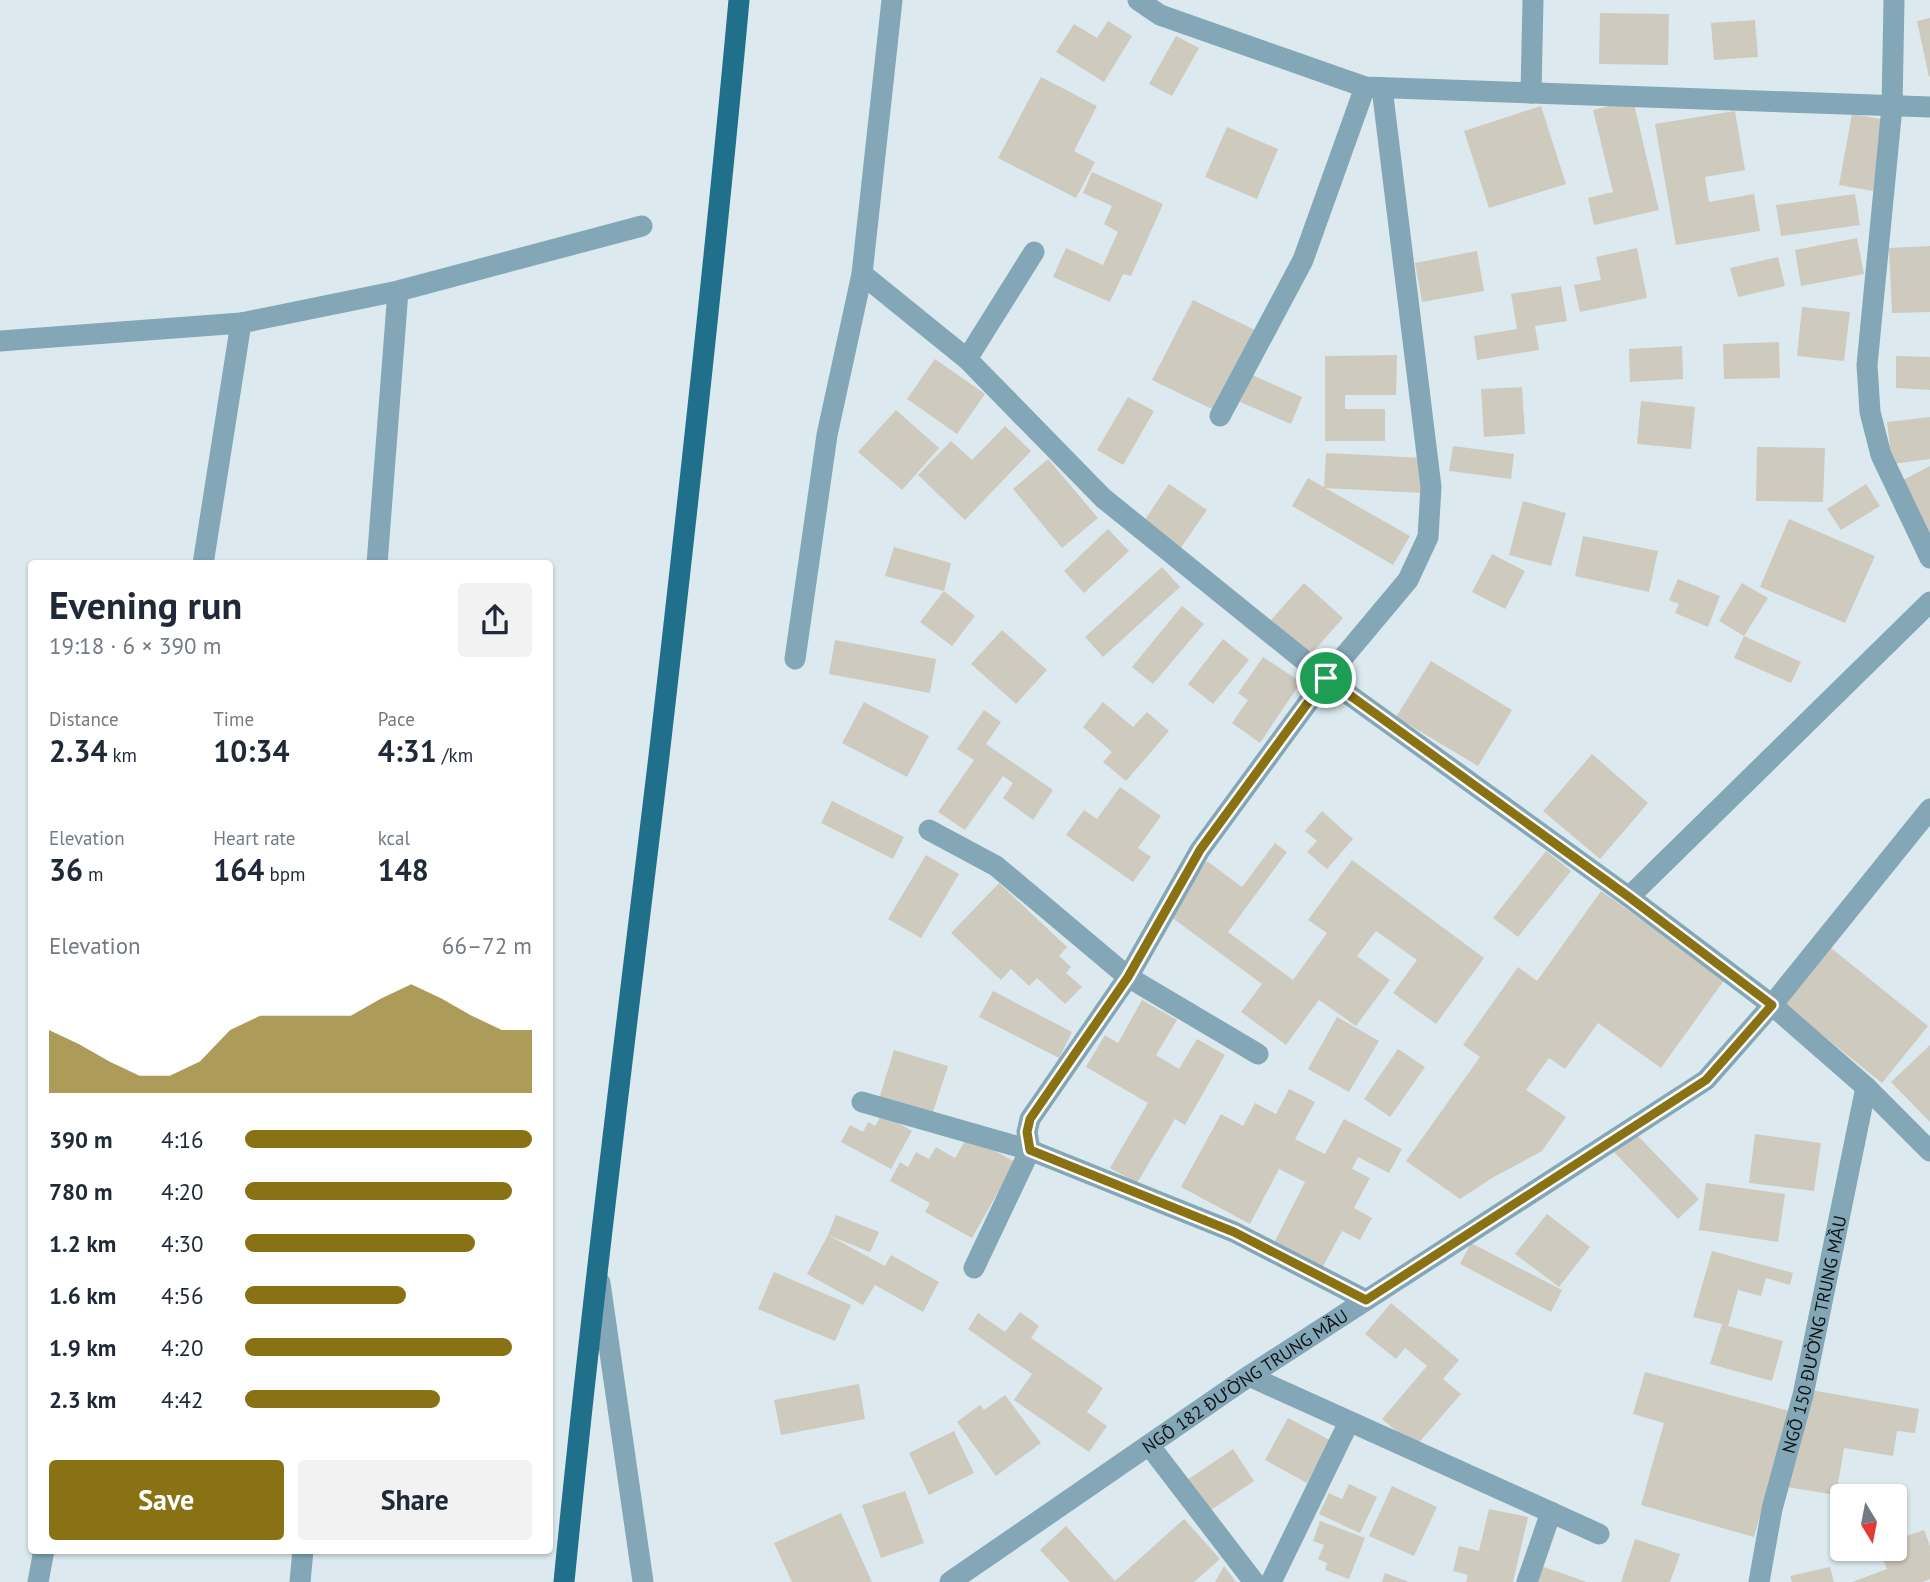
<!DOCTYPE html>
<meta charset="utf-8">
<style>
body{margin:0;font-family:"PT Sans",sans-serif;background:#f2f2f3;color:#1f2937;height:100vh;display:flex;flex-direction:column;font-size:26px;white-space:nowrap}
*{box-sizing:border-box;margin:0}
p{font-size:23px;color:#747a83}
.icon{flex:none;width:38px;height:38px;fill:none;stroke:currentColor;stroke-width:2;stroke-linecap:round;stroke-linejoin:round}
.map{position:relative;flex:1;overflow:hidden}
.sheet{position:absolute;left:28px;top:560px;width:525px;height:994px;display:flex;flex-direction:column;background:#fff;border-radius:7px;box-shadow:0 2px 5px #0004}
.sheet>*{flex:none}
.needle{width:46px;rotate:170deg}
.tools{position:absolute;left:1830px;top:1484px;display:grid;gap:14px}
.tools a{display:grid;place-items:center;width:77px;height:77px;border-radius:7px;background:#fff;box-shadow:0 2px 5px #0004;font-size:35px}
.pin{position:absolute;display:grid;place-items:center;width:60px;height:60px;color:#fff;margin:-30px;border:4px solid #fff;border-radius:50%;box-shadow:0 2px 7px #0007}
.round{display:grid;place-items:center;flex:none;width:74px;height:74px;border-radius:7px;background:#f2f2f3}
.summary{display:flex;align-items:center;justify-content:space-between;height:119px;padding:0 21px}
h1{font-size:38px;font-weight:600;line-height:52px}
.figures{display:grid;grid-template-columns:repeat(3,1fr);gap:10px;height:119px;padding:7px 21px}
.figures div{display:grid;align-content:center}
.figures b{font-size:30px;font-weight:600}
.figures small{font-size:19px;font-weight:400}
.figures p{font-size:19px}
.chart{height:196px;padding:14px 21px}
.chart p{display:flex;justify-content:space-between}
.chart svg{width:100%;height:126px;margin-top:7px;fill:#897214;opacity:.7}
.button{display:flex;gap:14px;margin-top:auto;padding:14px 21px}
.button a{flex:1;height:80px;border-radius:7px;background:#897214;color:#fff;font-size:28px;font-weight:600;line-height:80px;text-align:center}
.button a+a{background:#f2f2f3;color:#1f2937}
ul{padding:0 21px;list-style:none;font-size:23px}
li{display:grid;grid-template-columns:112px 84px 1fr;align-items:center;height:52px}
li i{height:18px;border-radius:9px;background:#897214}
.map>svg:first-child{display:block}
.building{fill:#cecabe}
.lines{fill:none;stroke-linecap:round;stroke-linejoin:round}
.minor{stroke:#83a7b6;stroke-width:21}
.major{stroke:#21708b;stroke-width:21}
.route-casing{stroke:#fff;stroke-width:14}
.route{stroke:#897214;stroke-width:9}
.labels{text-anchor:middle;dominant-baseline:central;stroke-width:7;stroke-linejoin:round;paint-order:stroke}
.street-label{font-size:18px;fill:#0f1315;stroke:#dceaef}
</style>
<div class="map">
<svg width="1930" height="1582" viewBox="0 0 1930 1582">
<rect width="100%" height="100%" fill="#dceaef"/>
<g class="building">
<path d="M 1600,13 L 1669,14 L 1668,65 L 1599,64 Z"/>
<path d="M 1930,18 L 1930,76 L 1929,77 L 1917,21 Z"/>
<path d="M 1755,20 L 1758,57 L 1714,60 L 1711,23 Z"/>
<path d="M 1108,21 L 1132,36 L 1104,82 L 1056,52 L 1074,24 L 1097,38 Z"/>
<path d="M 1176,36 L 1199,48 L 1172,96 L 1149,84 Z"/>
<path d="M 1041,77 L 1097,106 L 1074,151 L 1095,162 L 1076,198 L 998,158 Z"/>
<path d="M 1633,100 L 1659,210 L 1594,225 L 1588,198 L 1613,192 L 1593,110 Z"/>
<path d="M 1541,106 L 1566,184 L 1489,208 L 1464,131 Z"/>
<path d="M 1735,111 L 1745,170 L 1705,177 L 1709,202 L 1754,194 L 1760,231 L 1676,245 L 1655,124 Z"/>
<path d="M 1852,114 L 1887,120 L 1873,191 L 1839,185 Z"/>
<path d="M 1227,127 L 1278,149 L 1257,199 L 1205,177 Z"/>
<path d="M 1092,172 L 1163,204 L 1131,276 L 1123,274 L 1110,302 L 1053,277 L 1066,248 L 1103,265 L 1118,232 L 1104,224 L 1112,206 L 1083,193 Z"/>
<path d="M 1855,194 L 1860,225 L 1781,236 L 1776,205 Z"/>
<path d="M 1857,238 L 1864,274 L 1801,286 L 1795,250 Z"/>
<path d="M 1930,246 L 1930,312 L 1892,313 L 1889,248 Z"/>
<path d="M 1637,248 L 1647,298 L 1580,312 L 1574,285 L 1601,280 L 1596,257 Z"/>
<path d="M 1477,251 L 1484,291 L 1422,302 L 1415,263 Z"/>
<path d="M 1778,257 L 1785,286 L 1738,297 L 1730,268 Z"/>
<path d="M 1561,286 L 1567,321 L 1535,326 L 1539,350 L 1477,360 L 1474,336 L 1517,329 L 1511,294 Z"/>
<path d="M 1193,300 L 1257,331 L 1216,411 L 1152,380 Z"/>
<path d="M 1802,307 L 1850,312 L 1844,361 L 1797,356 Z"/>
<path d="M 1779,342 L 1780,378 L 1724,379 L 1723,344 Z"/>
<path d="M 1682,346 L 1683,379 L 1630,382 L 1629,349 Z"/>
<path d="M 1397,355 L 1396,395 L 1345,395 L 1345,409 L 1385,409 L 1385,441 L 1325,441 L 1325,356 Z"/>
<path d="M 1896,356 L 1930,357 L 1930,390 L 1896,388 Z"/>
<path d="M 935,359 L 985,394 L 957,434 L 907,399 Z"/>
<path d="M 1252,375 L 1302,397 L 1291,424 L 1240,402 Z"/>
<path d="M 1522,387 L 1525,434 L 1484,437 L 1481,389 Z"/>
<path d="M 1128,397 L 1154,411 L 1123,465 L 1097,450 Z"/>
<path d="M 1641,401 L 1695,407 L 1691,449 L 1637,444 Z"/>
<path d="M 896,410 L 939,448 L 902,490 L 858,452 Z"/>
<path d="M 1930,417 L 1930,459 L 1892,464 L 1887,422 Z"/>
<path d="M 1005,426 L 1031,451 L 965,520 L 918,475 L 951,441 L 972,460 Z"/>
<path d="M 1453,446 L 1514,454 L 1511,479 L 1449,471 Z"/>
<path d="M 1757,447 L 1825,448 L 1823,502 L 1756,501 Z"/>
<path d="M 1326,453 L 1425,458 L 1423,493 L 1324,488 Z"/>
<path d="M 1048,459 L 1098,518 L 1062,548 L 1013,489 Z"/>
<path d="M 1930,466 L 1930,538 L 1901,481 Z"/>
<path d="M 1308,478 L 1410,536 L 1393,565 L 1292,506 Z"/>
<path d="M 1169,484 L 1207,510 L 1180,549 L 1142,524 Z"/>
<path d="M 1866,484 L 1880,506 L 1841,530 L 1827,509 Z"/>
<path d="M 1523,501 L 1566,513 L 1551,566 L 1509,555 Z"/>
<path d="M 1789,519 L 1875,556 L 1845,623 L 1760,587 Z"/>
<path d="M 1108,529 L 1129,551 L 1084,593 L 1064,571 Z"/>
<path d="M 1583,536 L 1658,551 L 1649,592 L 1575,576 Z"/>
<path d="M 894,547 L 951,563 L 944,591 L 975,616 L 952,646 L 920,622 L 944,591 L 885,576 Z"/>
<path d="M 1492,554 L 1525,571 L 1505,609 L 1472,592 Z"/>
<path d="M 1162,567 L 1180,587 L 1103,657 L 1085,637 Z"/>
<path d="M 1678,579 L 1720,596 L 1708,627 L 1675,613 L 1679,604 L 1669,600 Z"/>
<path d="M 1304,583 L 1343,618 L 1310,655 L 1271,620 Z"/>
<path d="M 1742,583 L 1768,598 L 1744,636 L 1719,621 Z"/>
<path d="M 1182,606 L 1204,624 L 1153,684 L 1132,667 Z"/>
<path d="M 1002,630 L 1047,670 L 1016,704 L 971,664 Z"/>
<path d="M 1744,636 L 1801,662 L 1791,683 L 1734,658 Z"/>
<path d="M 1223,639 L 1249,660 L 1213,704 L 1188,684 Z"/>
<path d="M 835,640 L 936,659 L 930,693 L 829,674 Z"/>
<path d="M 1263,657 L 1301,682 L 1260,743 L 1232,723 L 1248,700 L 1238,693 Z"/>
<path d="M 1431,661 L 1512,710 L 1478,766 L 1396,717 Z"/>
<path d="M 864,702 L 929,736 L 907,777 L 842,743 Z"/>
<path d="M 1103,702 L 1133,727 L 1147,712 L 1169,731 L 1126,781 L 1103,762 L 1112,752 L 1083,727 Z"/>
<path d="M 984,710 L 1001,722 L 986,744 L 1053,790 L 1033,820 L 1003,798 L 1013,783 L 1003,776 L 965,830 L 938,812 L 974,760 L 957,749 Z"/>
<path d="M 1592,754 L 1648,803 L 1600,859 L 1543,811 Z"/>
<path d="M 1120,787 L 1161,816 L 1138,848 L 1151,857 L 1133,882 L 1066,835 L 1084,810 L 1097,819 Z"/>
<path d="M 832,801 L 904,837 L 893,859 L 821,823 Z"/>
<path d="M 1322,811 L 1353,839 L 1327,869 L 1307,852 L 1317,841 L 1305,831 Z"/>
<path d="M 1275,843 L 1287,852 L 1228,932 L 1293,980 L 1327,933 L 1308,920 L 1352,860 L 1484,958 L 1436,1024 L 1393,993 L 1417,960 L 1376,931 L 1357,956 L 1390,980 L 1356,1026 L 1319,1000 L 1286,1045 L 1241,1012 L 1262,984 L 1167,914 L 1207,861 L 1242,887 Z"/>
<path d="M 1546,851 L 1571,871 L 1518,937 L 1493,918 Z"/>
<path d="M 926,855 L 959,874 L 921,938 L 888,919 Z"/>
<path d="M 999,883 L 1067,947 L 1059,956 L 1071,967 L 1066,973 L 1082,987 L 1065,1004 L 1037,978 L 1029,986 L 1011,969 L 1001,980 L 951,933 Z"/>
<path d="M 1601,891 L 1725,979 L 1661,1068 L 1598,1023 L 1565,1069 L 1549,1058 L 1526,1090 L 1566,1117 L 1542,1151 L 1492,1178 L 1460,1199 L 1406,1161 L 1480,1057 L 1463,1045 L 1518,967 L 1537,981 Z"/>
<path d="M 1831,948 L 1928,1026 L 1882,1083 L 1785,1005 Z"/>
<path d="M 993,991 L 1072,1032 L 1059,1058 L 979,1017 Z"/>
<path d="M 1142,1000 L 1177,1020 L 1156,1055 L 1179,1069 L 1197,1039 L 1225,1055 L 1185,1125 L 1175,1119 L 1137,1183 L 1110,1168 L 1148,1103 L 1086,1067 L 1105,1035 L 1118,1043 Z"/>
<path d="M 1337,1017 L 1379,1041 L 1349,1092 L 1308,1069 Z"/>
<path d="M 1930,1045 L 1930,1122 L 1891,1082 Z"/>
<path d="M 1398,1049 L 1425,1067 L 1390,1117 L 1364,1099 Z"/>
<path d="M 894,1050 L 948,1066 L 932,1115 L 879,1099 Z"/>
<path d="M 1289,1089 L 1315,1102 L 1295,1139 L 1325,1154 L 1344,1119 L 1402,1149 L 1389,1173 L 1358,1157 L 1352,1169 L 1370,1178 L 1354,1208 L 1372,1218 L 1360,1240 L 1342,1231 L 1322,1268 L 1274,1243 L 1305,1182 L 1279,1169 L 1250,1224 L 1181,1187 L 1221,1114 L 1243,1126 L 1255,1103 L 1276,1114 Z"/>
<path d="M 882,1114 L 912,1131 L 891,1169 L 841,1142 L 850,1125 L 863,1132 L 868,1122 L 875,1126 Z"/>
<path d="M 1635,1133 L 1699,1199 L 1678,1219 L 1614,1152 Z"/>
<path d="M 1755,1134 L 1821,1143 L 1814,1191 L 1749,1183 Z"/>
<path d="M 968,1136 L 1015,1162 L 972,1238 L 925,1212 L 930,1203 L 890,1181 L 900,1162 L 908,1167 L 916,1152 L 929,1159 L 936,1147 L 955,1158 Z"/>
<path d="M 1706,1183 L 1785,1194 L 1778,1242 L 1699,1230 Z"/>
<path d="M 1547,1214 L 1590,1247 L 1559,1287 L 1515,1254 Z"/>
<path d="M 836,1215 L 879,1232 L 870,1252 L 828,1235 L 885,1266 L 891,1255 L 939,1282 L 923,1312 L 875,1285 L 863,1305 L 807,1274 L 828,1235 Z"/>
<path d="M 1471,1243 L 1562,1290 L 1551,1312 L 1460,1264 Z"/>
<path d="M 1712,1251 L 1793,1273 L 1790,1285 L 1766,1278 L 1761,1296 L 1738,1290 L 1728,1326 L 1783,1341 L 1772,1381 L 1710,1364 L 1722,1324 L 1693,1317 Z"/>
<path d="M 774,1272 L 851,1305 L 835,1341 L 758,1309 Z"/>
<path d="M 1391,1303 L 1459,1360 L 1443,1379 L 1461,1394 L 1415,1447 L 1382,1419 L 1427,1366 L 1405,1348 L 1396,1359 L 1365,1334 Z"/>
<path d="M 1020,1312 L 1039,1326 L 1031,1338 L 1103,1388 L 1087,1412 L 1107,1426 L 1089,1452 L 1014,1400 L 1032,1374 L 968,1329 L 978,1313 L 1005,1332 Z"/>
<path d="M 1645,1372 L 1789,1411 L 1754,1537 L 1641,1505 L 1664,1423 L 1633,1414 Z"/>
<path d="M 859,1384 L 865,1419 L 781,1435 L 774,1400 Z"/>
<path d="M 1805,1389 L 1919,1409 L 1915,1433 L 1897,1431 L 1893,1456 L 1844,1448 L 1836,1495 L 1787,1487 Z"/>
<path d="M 1005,1395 L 1041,1443 L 996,1476 L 957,1422 L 980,1405 L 984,1410 Z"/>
<path d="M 1288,1418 L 1330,1440 L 1307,1483 L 1265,1460 Z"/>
<path d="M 954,1431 L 974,1473 L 929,1495 L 909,1453 Z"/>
<path d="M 1233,1449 L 1254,1481 L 1208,1512 L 1187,1480 Z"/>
<path d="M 1349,1484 L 1377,1497 L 1360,1533 L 1319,1514 L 1329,1493 L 1342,1499 Z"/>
<path d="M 1392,1486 L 1437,1507 L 1414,1556 L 1369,1536 Z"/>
<path d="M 905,1491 L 924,1543 L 881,1558 L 862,1505 Z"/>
<path d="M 1489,1509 L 1528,1517 L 1513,1582 L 1466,1582 L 1468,1575 L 1453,1571 L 1459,1546 L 1479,1551 Z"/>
<path d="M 841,1513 L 872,1582 L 792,1582 L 774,1543 Z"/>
<path d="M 1184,1519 L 1220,1559 L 1194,1582 L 1070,1582 L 1040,1550 L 1066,1526 L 1115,1581 Z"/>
<path d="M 1320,1521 L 1365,1538 L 1349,1579 L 1325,1570 L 1327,1563 L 1318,1559 L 1324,1545 L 1313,1541 Z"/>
<path d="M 1924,1530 L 1930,1546 L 1930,1579 L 1923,1582 L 1852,1582 L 1887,1569 L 1879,1549 L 1895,1549 L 1895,1540 Z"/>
<path d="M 1635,1539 L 1680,1554 L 1670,1582 L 1621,1582 Z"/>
<path d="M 1224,1566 L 1236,1582 L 1215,1582 Z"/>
<path d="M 1541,1566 L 1587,1582 L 1535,1582 Z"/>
<path d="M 1830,1567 L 1834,1582 L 1792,1582 L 1790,1576 Z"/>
<path d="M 1385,1573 L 1409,1582 L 1382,1582 Z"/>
</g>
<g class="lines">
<g class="minor">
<path d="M 1138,0 L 1160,15 L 1365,87 L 1930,107"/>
<path d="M 1894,0 L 1892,107 L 1867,365 L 1870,412 L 1881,455 L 1930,558"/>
<path d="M 1531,93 L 1533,0"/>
<path d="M 862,274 L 967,359 L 1103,498 L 1326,678 L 1629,897 L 1772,1005 L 1866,1087 L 1930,1151"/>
<path d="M 0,341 L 241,323 L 398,291 L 642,226"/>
<path d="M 967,359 L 1034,252"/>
<path d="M 1220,416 L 1303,260 L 1365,87"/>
<path d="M 203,564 L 241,323"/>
<path d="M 377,564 L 398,291"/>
<path d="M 795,659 L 827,435 L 862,274 L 892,0"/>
<path d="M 929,830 L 996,866 L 1128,977 L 1258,1054"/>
<path d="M 1629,897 L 1930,602"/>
<path d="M 862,1102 L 1030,1150 L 974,1268"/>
<path d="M 600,1283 L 643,1582"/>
<path d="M 1366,1300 L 1234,1232 L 1030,1150 L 1027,1132 L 1030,1119 L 1128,977 L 1200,850 L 1326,678 L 1408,580 L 1428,537 L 1431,487 L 1382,88"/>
<path d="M 1249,1376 L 1599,1534"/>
<path d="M 1149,1445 L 1254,1582"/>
<path d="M 38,1582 L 44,1550"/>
<path d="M 300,1582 L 303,1550"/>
<path id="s1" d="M 950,1582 L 1249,1376 L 1706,1080 L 1772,1005 L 1930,809"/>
<path d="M 1271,1582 L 1349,1422"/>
<path d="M 1527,1582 L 1551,1512"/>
<path id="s2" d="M 1759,1582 L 1772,1509 L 1803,1395 L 1866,1087"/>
</g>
<path class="major" d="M 564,1582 C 591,1306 626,1031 659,756 C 688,504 716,252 739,0"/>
</g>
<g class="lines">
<defs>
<path id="route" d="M 1326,678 L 1629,897 L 1772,1005 L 1706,1080 L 1366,1300 L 1234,1232 L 1030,1150 L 1027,1132 L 1030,1119 L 1128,977 L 1200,850 Z"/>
</defs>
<use href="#route" class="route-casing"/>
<use href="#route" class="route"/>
</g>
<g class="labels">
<g class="street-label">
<text stroke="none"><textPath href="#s2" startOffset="254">NGÕ 150 ĐƯỜNG TRUNG MẦU</textPath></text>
<text stroke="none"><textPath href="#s1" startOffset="357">NGÕ 182 ĐƯỜNG TRUNG MẦU</textPath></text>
</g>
</g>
</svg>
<div class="tools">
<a><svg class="needle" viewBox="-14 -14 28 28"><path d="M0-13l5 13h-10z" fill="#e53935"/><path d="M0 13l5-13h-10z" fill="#747a83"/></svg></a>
</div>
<div class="pin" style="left:1326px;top:678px;background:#1e9e55"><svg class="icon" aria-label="arrive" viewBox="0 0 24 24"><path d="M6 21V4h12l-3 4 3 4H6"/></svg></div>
<section class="sheet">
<div class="summary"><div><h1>Evening run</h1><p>19:18 · 6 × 390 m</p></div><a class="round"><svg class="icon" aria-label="share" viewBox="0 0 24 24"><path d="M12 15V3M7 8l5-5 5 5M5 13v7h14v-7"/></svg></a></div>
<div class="figures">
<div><p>Distance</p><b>2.34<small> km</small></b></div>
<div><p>Time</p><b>10:34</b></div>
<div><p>Pace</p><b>4:31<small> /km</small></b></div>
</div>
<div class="figures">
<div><p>Elevation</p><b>36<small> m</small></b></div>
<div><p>Heart rate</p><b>164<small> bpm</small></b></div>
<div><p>kcal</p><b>148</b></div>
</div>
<div class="chart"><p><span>Elevation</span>66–72 m</p>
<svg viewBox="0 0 160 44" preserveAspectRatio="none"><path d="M0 44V22L10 27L20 33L30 38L40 38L50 33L60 22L70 17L80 17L90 17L100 17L110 11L120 6L130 11L140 17L150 22L160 22V44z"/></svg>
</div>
<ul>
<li><b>390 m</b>4:16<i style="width:100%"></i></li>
<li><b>780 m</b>4:20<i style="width:93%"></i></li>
<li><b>1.2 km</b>4:30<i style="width:80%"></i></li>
<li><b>1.6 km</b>4:56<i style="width:56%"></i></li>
<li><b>1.9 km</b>4:20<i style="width:93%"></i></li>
<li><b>2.3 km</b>4:42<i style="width:68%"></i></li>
</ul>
<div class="button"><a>Save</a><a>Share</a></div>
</section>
</div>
